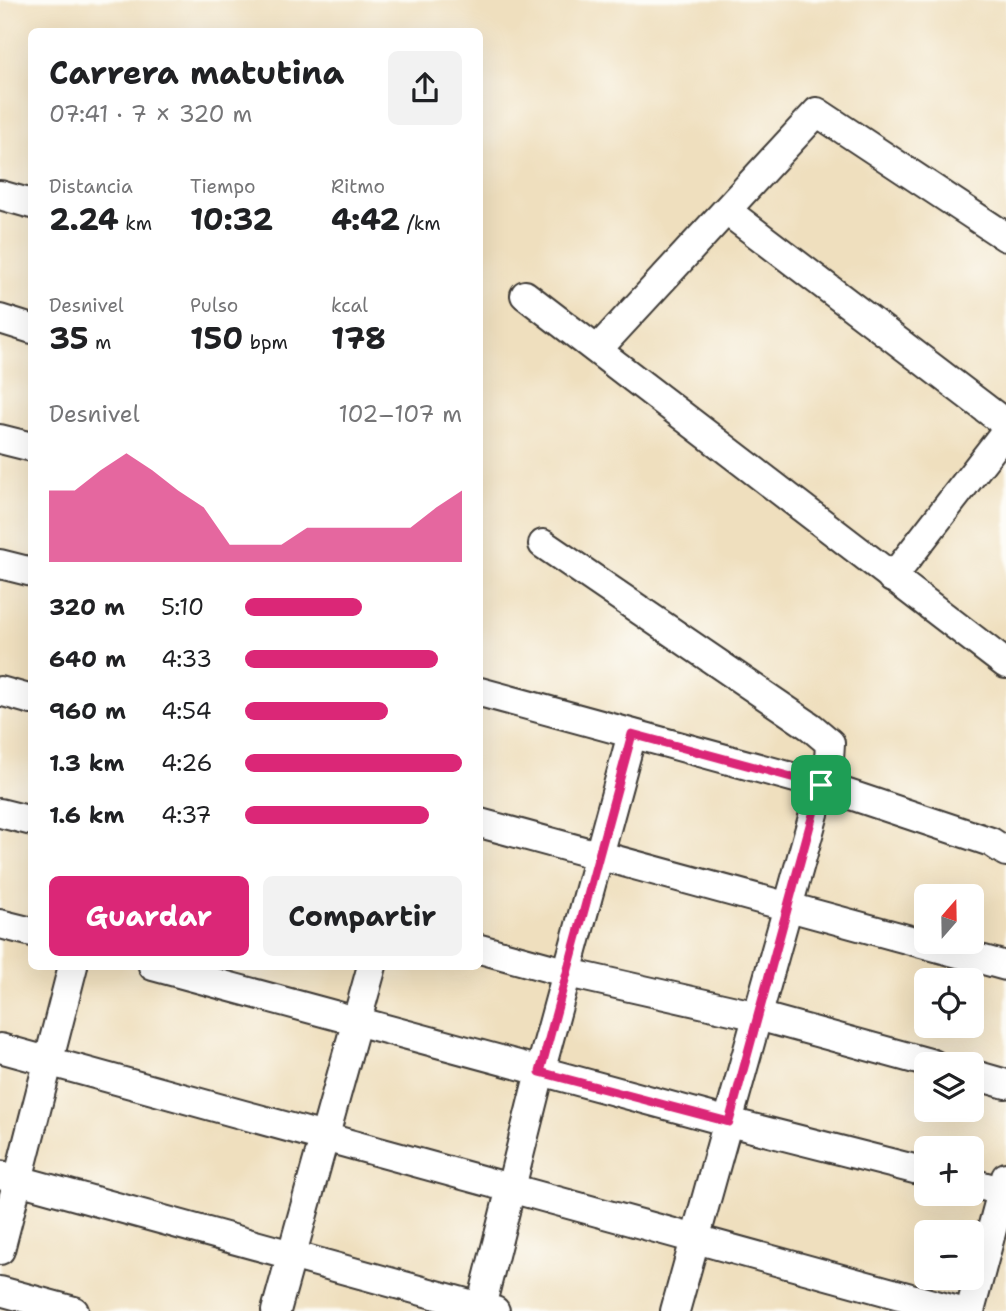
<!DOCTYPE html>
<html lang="es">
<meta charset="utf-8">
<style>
body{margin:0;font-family:"Shantell Sans",sans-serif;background:#f2f2f2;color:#202124;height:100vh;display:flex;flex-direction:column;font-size:26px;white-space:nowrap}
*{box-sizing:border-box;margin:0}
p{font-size:23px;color:#757577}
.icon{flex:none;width:38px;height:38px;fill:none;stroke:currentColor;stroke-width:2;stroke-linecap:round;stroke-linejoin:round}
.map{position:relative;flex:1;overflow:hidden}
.details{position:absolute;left:28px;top:28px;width:455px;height:942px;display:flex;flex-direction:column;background:#fff;border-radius:10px;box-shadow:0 7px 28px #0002}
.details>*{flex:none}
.needle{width:46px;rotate:20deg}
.tools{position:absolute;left:914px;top:884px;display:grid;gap:14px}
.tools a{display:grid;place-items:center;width:70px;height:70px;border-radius:10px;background:#fff;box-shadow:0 7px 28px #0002;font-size:35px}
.pin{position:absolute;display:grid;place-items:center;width:60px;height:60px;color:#fff;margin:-30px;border-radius:14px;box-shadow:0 4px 10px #0006}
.round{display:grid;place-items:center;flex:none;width:74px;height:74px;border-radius:10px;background:#f2f2f2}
.summary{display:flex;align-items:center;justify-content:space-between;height:119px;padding:0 21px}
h1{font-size:32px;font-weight:700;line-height:52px}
.stats{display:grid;grid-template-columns:repeat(3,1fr);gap:10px;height:119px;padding:7px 21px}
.stats div{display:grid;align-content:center}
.stats b{font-size:30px;font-weight:700}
.stats small{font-size:19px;font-weight:400}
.stats p{font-size:19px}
.chart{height:196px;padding:14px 21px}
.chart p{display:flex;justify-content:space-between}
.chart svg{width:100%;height:126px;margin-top:7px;fill:#db2777;opacity:.7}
.action{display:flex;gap:14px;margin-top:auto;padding:14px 21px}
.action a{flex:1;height:80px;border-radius:10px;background:#db2777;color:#fff;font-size:28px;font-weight:700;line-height:80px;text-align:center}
.action a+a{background:#f2f2f2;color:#202124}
ul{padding:0 21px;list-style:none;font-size:23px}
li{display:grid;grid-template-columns:112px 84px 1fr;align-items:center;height:52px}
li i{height:18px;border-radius:9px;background:#db2777}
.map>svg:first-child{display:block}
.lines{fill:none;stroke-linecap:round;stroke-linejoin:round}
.street-casing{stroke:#3c3934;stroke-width:32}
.street{stroke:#fff;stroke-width:28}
.route-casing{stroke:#fff;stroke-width:14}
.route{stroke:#db2777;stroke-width:9}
</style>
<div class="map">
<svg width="1006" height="1311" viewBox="0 0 1006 1311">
<rect width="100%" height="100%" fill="#fdfcf7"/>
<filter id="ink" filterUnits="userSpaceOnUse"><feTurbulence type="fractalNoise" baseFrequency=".0143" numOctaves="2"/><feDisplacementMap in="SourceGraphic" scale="14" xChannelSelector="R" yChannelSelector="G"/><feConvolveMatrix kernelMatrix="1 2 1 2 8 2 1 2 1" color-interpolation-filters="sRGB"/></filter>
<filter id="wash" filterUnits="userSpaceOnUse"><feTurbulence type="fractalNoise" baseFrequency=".00686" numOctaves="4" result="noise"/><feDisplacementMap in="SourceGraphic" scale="28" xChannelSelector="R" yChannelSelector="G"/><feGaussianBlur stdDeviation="1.57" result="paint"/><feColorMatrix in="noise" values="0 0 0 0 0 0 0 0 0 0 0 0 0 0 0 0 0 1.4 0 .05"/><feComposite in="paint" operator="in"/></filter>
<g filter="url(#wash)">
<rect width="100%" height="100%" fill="#efdfbe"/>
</g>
<g filter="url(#ink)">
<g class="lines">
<defs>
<g id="street">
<path d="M 0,195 L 32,204"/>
<path d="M 727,211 L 1006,424"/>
<path d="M 525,295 L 1006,664"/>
<path d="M 0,319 L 32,329"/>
<path d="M 598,349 L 817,112 L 1006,237"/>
<path d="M 0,439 L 32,447"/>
<path d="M 543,544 L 811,727 L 830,743 L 829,760 L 675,1311"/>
<path d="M 0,564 L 32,572"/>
<path d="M 892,578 L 1006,431"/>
<path d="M 0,691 L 32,700"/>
<path d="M 480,692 L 821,785 L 991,842 L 1006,852"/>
<path d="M 0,813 L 32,821"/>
<path d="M 480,823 L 1006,966"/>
<path d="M 0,924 L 32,932"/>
<path d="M 480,949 L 568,973 L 758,1016 L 933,1064"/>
<path d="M 153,966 L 729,1122 L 926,1172"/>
<path d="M 0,1048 L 958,1311"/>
<path d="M 971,1074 L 1006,1084"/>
<path d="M 0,1175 L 495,1311"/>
<path d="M 971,1183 L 1006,1192"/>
<path d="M 0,1250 L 73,966"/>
<path d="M 0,1291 L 74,1311"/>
<path d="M 276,1311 L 372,966"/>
<path d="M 480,1311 L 540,1072 L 632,734"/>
<path d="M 970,1311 L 1006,1177"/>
</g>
</defs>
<use href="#street" class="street-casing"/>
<use href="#street" class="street"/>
</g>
</g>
<g class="lines" filter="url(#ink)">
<defs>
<path id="route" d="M 632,734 L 821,785 L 729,1122 L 540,1072 Z"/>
</defs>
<use href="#route" class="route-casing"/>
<use href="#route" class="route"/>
</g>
</svg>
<div class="tools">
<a><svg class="needle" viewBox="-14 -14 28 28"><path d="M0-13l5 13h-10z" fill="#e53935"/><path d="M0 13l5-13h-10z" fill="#757577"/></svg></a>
<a><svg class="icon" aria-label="locate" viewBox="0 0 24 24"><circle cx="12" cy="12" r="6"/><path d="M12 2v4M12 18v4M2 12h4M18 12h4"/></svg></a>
<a><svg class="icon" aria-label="layers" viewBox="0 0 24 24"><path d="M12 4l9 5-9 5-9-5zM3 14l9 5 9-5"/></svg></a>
<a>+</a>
<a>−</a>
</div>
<div class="pin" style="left:821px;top:785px;background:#1e9e55"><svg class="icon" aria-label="arrive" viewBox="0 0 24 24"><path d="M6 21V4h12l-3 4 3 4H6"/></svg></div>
<section class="details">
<div class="summary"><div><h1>Carrera matutina</h1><p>07:41 · 7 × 320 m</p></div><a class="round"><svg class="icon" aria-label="share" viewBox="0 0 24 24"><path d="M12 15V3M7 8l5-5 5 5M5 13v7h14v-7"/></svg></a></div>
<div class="stats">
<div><p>Distancia</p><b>2.24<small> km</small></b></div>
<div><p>Tiempo</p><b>10:32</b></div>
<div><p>Ritmo</p><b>4:42<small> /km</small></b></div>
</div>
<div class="stats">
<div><p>Desnivel</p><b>35<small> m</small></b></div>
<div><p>Pulso</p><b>150<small> bpm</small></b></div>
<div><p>kcal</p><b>178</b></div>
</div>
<div class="chart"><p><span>Desnivel</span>102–107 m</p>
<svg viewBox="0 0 160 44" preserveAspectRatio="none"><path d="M0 44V19L10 19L20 12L30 6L40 12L50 19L60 25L70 38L80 38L90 38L100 32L110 32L120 32L130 32L140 32L150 25L160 19V44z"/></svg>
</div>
<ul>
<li><b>320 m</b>5:10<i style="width:54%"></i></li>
<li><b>640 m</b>4:33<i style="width:89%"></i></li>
<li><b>960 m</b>4:54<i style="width:66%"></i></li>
<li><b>1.3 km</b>4:26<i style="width:100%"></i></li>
<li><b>1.6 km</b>4:37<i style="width:85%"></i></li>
</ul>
<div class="action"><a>Guardar</a><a>Compartir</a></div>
</section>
</div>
